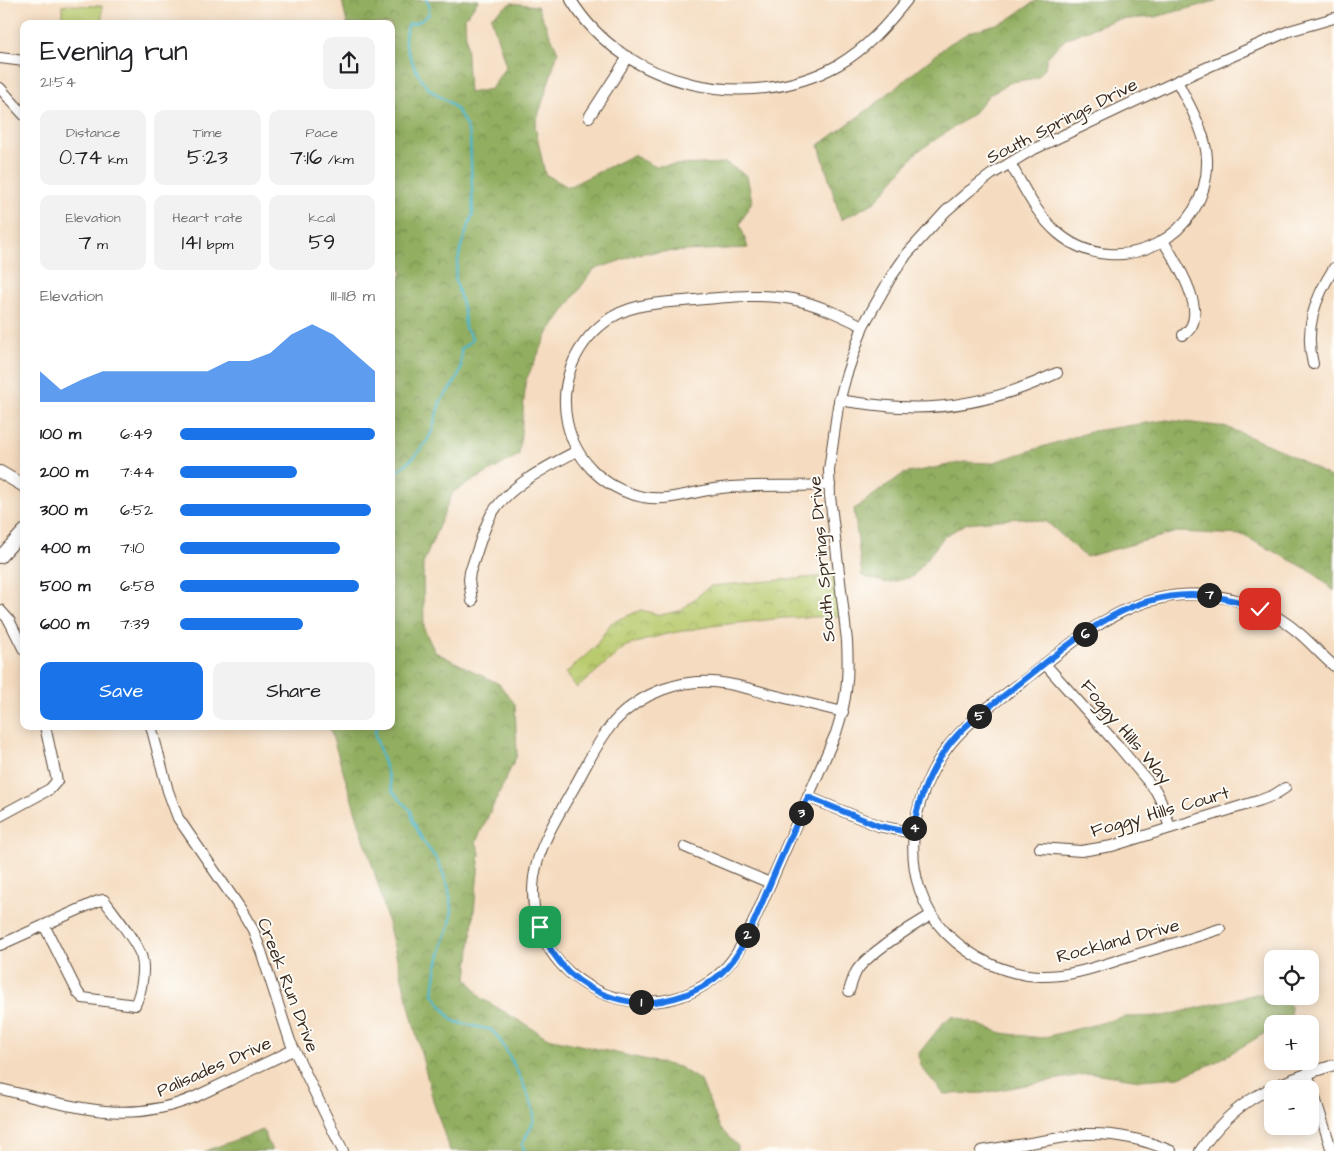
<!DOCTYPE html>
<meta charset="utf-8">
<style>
body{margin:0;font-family:"Architects Daughter",sans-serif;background:#f2f2f2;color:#202124;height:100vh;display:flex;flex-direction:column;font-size:19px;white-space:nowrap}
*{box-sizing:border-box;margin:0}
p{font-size:16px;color:#757577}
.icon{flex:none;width:28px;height:28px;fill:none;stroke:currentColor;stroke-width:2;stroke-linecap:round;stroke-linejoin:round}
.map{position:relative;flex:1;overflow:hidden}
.drawer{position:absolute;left:20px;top:20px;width:375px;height:710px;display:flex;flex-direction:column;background:#fff;border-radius:10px;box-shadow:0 2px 12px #0003}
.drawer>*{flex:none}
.fabs{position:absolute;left:1264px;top:950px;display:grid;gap:10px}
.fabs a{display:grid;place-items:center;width:55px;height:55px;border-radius:10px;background:#fff;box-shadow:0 2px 12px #0003;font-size:25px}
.pin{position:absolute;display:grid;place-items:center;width:42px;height:42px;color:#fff;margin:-21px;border-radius:10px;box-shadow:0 2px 8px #0006}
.km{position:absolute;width:25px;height:25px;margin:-12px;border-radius:50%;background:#222;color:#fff;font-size:14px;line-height:25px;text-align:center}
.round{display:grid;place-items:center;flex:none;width:52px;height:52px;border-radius:10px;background:#f2f2f2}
.overview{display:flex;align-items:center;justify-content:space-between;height:85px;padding:0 20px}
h1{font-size:28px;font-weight:600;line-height:38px}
.metrics{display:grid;grid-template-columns:repeat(3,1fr);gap:8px;height:85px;padding:5px 20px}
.metrics div{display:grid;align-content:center;border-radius:10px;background:#f2f2f2;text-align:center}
.metrics b{font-size:21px;font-weight:600}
.metrics small{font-size:14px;font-weight:400}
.metrics p{font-size:14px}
.chart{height:140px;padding:10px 20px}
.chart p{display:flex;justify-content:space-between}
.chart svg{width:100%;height:90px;margin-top:5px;fill:#1a73e8;opacity:.7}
.action{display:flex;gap:10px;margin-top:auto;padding:10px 20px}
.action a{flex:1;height:58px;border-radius:10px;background:#1a73e8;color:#fff;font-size:20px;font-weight:600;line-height:58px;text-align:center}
.action a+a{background:#f2f2f2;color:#202124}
ul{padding:0 20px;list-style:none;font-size:16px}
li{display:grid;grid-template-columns:80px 60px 1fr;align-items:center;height:38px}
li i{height:12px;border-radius:6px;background:#1a73e8}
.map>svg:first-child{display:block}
.green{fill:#b8ca6d;stroke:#7a7a46}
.forest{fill:url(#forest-crowns);stroke:#666c3f}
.park{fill:url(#park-crowns);stroke:#7a7a46}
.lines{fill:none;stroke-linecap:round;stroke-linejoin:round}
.stream{stroke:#4bb6c8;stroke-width:2.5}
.minor-casing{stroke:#574536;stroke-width:12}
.tertiary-casing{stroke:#574536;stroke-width:14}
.minor{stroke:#fff;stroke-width:10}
.tertiary{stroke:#fff;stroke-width:12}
.route-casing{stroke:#fff;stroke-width:10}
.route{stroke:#1a73e8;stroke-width:6}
.labels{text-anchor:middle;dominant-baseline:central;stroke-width:4;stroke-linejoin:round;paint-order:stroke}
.street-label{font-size:18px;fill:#3b2a1e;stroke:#fdfcf7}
</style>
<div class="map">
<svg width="1334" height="1151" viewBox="0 0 1334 1151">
<defs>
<pattern id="forest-crowns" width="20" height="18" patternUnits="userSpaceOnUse" patternTransform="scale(1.25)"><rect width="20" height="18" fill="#92ae60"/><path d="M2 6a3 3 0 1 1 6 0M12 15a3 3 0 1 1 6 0" fill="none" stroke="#788e4f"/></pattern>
<pattern id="park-crowns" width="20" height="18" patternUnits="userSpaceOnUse" patternTransform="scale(1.25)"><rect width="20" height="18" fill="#b8ca6d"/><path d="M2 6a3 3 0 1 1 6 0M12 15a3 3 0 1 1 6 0" fill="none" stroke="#97a459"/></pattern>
</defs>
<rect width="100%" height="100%" fill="#fdfcf7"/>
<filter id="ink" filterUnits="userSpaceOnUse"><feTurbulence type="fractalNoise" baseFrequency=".02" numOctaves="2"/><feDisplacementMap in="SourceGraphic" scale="10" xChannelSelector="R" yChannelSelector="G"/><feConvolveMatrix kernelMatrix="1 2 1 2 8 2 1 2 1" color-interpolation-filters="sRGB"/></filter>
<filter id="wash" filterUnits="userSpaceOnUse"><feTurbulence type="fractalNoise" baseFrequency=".0096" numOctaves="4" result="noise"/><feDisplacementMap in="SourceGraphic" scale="20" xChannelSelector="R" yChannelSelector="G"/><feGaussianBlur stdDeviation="1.12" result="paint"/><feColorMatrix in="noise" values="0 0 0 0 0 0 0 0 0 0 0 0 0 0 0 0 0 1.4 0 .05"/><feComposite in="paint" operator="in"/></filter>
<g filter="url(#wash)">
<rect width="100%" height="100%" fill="#f5dcc0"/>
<path class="green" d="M 62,5 L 102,6 L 102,24 L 62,24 Z"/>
<g class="forest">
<path d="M 342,0 L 479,0 L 465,18 L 469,93 L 491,89 L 506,66 L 491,17 L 511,3 L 537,6 L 558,52 L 535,126 L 545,174 L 568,187 L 633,155 L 654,166 L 726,163 L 747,176 L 752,201 L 740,224 L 748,248 L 642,253 L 593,270 L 548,333 L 526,380 L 519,455 L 453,492 L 423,564 L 424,629 L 435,652 L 499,684 L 515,704 L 517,755 L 476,842 L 480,853 L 467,978 L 481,998 L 548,1038 L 679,1067 L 701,1081 L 720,1128 L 738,1146 L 736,1151 L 450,1151 L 434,1104 L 378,884 L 329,726 L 391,726 L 391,299 L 402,273 L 391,223 L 391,24 L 347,24 Z"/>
<path d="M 1037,0 L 1220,0 L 1155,17 L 1115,20 L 1067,38 L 1047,56 L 1045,68 L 1037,78 L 1011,82 L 989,95 L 972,115 L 917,152 L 875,202 L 841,220 L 819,145 L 873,106 L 949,44 L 970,32 L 1006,21 Z"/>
<path d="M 1167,420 L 1227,427 L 1285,452 L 1334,479 L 1334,591 L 1313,572 L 1242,535 L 1177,532 L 1086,557 L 1047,522 L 1021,518 L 967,523 L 945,536 L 912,577 L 887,583 L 862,576 L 854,509 L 903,474 L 964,462 L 991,463 L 1093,431 Z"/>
<path d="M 1256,994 L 1282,997 L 1291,1006 L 1290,1019 L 1281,1024 L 1272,1024 L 1272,1029 L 1214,1063 L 1179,1077 L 1141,1080 L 1092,1073 L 983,1093 L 944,1094 L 920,1066 L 919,1053 L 943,1023 L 953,1016 L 1002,1033 L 1041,1038 L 1125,1017 L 1164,1016 Z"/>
<path d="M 263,1130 L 272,1151 L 205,1151 Z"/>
</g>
<path class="park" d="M 840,575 L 844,616 L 783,618 L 711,626 L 666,634 L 626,646 L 577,688 L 566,673 L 595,647 L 611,623 L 641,610 L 660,615 L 680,611 L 710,586 Z"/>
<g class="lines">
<g class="stream">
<path d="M 391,477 L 415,456 L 427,441 L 432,431 L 440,402 L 455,382 L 461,369 L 461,349 L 470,342 L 472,339 L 470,334 L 465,328 L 464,312 L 455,277 L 461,246 L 473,214 L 470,137 C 467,125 458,108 447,101 C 441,97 434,93 428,88 C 420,80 405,50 405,39 C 405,34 407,28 409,24 C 418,24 423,19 429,14 L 429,4 L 426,0"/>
<path d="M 376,726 L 375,735 L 393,792 L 411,811 L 413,821 L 423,841 L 438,861 L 448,886 L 452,909 L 450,925 L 443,943 L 436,970 L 433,994 L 451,1019 L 456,1022 L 491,1030 C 502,1037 534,1102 534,1116 C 535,1126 525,1135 522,1145 L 525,1151"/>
</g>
</g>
</g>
<g filter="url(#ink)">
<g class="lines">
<defs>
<g id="minor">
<path d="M 571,0 C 625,88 750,114 838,65 C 866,49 887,25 907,0"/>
<path d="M 0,58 L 24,61"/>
<path d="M 0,88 L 24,115"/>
<path d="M 589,117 L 628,57"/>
<path d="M 1010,163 C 1024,188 1037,216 1059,234 C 1120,284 1210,235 1207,159 C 1206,132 1189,105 1177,81"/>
<path d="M 1163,241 C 1175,260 1213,317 1183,335"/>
<path d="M 1313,364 C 1304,328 1315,298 1334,268"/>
<path d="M 839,400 C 859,403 880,406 900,407 C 954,410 1009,396 1057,373"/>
<path d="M 830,485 C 794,487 757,484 721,488 C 694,491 670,502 643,497 C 558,479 538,373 605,322 C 630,302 664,303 695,300 C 728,297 760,293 792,299 C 817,304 840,315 863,326"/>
<path d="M 472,601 L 469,580 L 470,572 C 477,553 482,532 491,515 C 508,486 548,466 577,451"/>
<path d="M 0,610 L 9,620 L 24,650"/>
<path d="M 1045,664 L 1120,748 L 1156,791 L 1161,801 L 1170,828"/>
<path d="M 843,712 C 818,706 794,700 769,694 C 754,690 738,685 722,683 C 682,677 640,693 613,723 C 598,741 587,764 576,784 C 560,813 539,843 534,877 C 521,977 640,1040 717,976 C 735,961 743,943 753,923 L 836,733 C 847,699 849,677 847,641 L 830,496 L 829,470 L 838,406 L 846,376 L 863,326 L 891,277 L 907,254 L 946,211 L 968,192 L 992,174 L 1030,151 L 1190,75 L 1289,31 L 1334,18"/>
<path d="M 151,726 L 168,791 L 178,818 L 240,908 L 253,930 L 261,951 L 290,1041 L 343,1151"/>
<path d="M 808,797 L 879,826 L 913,833"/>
<path d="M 0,816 L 50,789 L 57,781 L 45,726"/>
<path d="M 685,847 L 770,883"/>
<path d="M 1040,848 L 1081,851 L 1112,846 L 1261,800 L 1274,795 L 1285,788"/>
<path d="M 1220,929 C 1189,939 1159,948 1128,957 C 1099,966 1071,977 1040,976 C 1005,975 971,958 946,933 C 896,882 908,797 950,744 C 972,717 1002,697 1030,676 C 1090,628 1144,581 1227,598 C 1253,603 1279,616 1299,633 C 1311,643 1322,656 1334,666"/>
<path d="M 0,945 L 98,901 L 104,900 C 113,912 140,946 142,959 C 145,972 141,993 135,1005 L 83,998 L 78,993 L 44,925"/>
<path d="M 849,991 C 851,985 853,978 856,972 C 864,956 914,925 931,915"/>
<path d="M 1307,1073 L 1332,1151"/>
<path d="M 0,1089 C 70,1105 125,1127 195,1097 L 293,1050"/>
<path d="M 981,1151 L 1084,1134 C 1115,1133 1142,1138 1171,1151"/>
<path d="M 1200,1151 C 1236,1097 1275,1084 1334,1065"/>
</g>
<g id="tertiary">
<path d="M 0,472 L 24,486"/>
<path d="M 0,557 L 24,531"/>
</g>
</defs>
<use href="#minor" class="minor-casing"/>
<use href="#tertiary" class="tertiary-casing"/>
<use href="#minor" class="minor"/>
<use href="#tertiary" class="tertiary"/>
</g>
</g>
<g class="lines" filter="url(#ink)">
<defs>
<path id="route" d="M 540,927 C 553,962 578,987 614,998 C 658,1011 713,993 738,953 C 751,932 760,907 770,884 C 782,855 796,826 808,797 L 879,826 L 913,833 C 917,801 930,771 948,746 C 966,722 993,705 1016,686 C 1055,656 1101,614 1149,601 C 1186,590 1224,595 1260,609"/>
</defs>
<use href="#route" class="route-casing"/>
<use href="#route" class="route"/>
</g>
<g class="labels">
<g class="street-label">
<text transform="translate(1062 121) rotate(-27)">South Springs Drive</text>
<text transform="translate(822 559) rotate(-95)">South Springs Drive</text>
<text transform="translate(1126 732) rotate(50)">Foggy Hills Way</text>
<text transform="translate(1160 812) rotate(-16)">Foggy Hills Court</text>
<text transform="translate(1118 941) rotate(-15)">Rockland Drive</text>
<text transform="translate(288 985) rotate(69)">Creek Run Drive</text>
<text transform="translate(214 1067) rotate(-24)">Palisades Drive</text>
</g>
</g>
</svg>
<div class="fabs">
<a><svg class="icon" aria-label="locate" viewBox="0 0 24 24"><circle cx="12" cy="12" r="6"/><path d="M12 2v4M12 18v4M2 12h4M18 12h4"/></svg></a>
<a>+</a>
<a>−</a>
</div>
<div class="pin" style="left:540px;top:927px;background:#1e9e55"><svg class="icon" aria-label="arrive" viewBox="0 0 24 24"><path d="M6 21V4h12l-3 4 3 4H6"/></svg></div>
<div class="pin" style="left:1260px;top:609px;background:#d93025"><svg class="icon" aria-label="check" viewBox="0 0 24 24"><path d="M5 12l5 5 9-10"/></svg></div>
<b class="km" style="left:641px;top:1002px">1</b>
<b class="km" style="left:747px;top:935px">2</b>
<b class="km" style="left:801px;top:813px">3</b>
<b class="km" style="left:914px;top:828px">4</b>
<b class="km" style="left:979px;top:716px">5</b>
<b class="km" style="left:1085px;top:634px">6</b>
<b class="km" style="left:1209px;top:595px">7</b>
<section class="drawer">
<div class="overview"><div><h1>Evening run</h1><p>21:54</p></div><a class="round"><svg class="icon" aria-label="share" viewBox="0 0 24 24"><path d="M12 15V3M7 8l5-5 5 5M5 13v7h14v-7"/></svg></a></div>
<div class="metrics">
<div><p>Distance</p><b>0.74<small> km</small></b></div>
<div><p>Time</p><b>5:23</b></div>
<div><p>Pace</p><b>7:16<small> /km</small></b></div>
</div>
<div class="metrics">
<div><p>Elevation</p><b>7<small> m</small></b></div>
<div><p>Heart rate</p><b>141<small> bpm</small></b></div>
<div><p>kcal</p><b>59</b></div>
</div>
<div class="chart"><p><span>Elevation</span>111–118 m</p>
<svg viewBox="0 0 160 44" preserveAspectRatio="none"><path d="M0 44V29L10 38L20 33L30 29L40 29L50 29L60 29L70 29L80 29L90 24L100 24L110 20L120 11L130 6L140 11L150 20L160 29V44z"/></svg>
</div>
<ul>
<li><b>100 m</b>6:49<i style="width:100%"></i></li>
<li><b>200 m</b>7:44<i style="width:60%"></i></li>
<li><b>300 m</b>6:52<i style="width:98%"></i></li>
<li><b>400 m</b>7:10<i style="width:82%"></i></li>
<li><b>500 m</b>6:58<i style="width:92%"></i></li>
<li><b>600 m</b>7:39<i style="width:63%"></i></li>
</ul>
<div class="action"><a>Save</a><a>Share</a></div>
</section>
</div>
